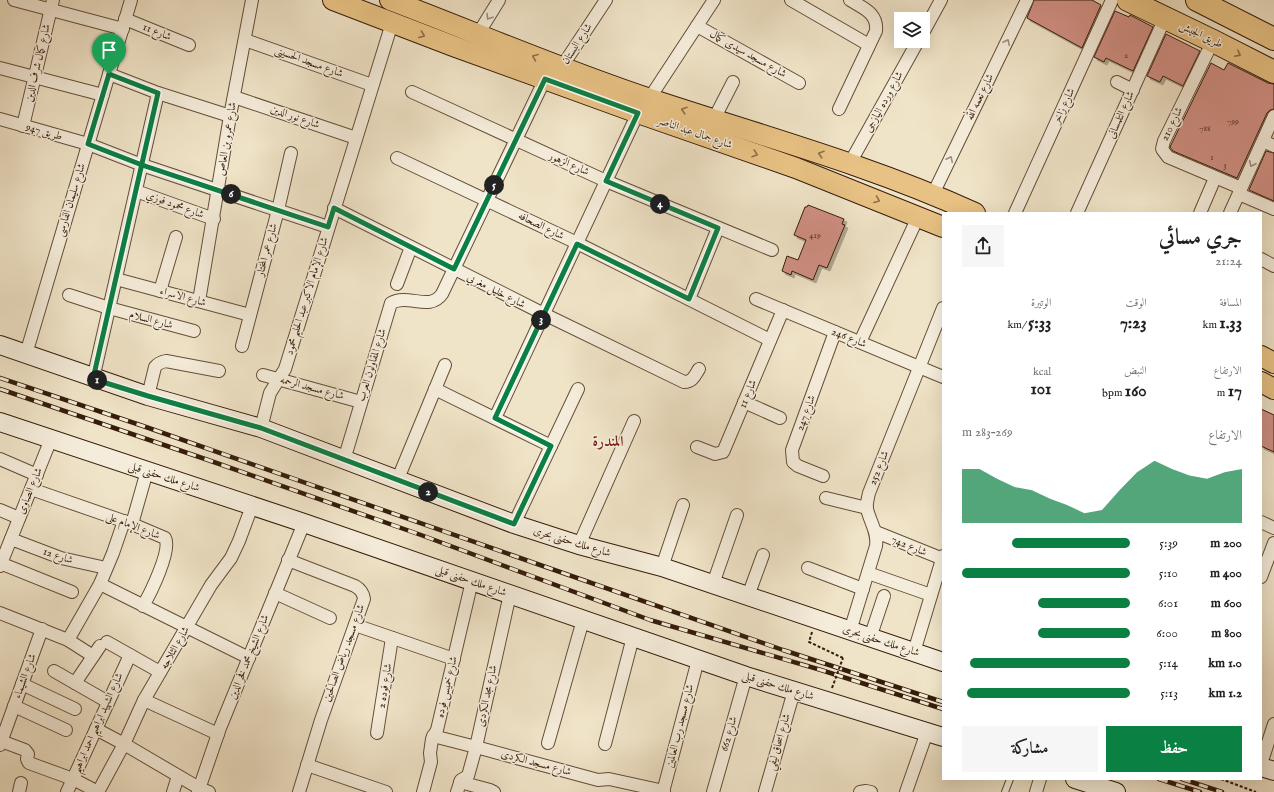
<!DOCTYPE html>
<html lang="ar">
<meta charset="utf-8">
<style>
body{margin:0;font-family:"IM FELL English",Amiri,serif;background:#f6f6f6;color:#202124;direction:rtl;height:100vh;display:flex;flex-direction:column;font-size:15px;white-space:nowrap}
*{box-sizing:border-box;margin:0}
p{font-size:13px;color:#757577}
.icon{flex:none;width:22px;height:22px;fill:none;stroke:currentColor;stroke-width:2;stroke-linecap:round;stroke-linejoin:round}
.map{position:relative;flex:1;overflow:hidden;direction:ltr}
.panel{position:absolute;left:942px;top:212px;width:320px;height:568px;display:flex;flex-direction:column;background:#fff;border-radius:0px;box-shadow:0 4px 16px #0002;direction:rtl}
.panel>*{flex:none}
.tools{position:absolute;left:894px;top:12px;display:grid;gap:8px}
.tools a{display:grid;place-items:center;width:36px;height:36px;border-radius:0px;background:#fff;box-shadow:0 4px 16px #0002;font-size:20px}
.pin{position:absolute;display:grid;place-items:center;width:34px;height:34px;color:#fff;margin:-41px -17px;border-radius:50% 50% 50% 0;rotate:-45deg;box-shadow:0 0 4px #0007}
.pin .icon{rotate:45deg}
.km{position:absolute;width:20px;height:20px;margin:-10px;border-radius:50%;background:#222;color:#fff;font-size:11px;line-height:20px;text-align:center}
.round{display:grid;place-items:center;flex:none;width:42px;height:42px;border-radius:0px;background:#f6f6f6}
.overview{display:flex;align-items:center;justify-content:space-between;height:68px;padding:0 20px}
h1{font-size:22px;font-weight:700;line-height:30px}
.figures{display:grid;grid-template-columns:repeat(3,1fr);gap:6px;height:68px;padding:4px 20px}
.figures div{display:grid;align-content:center}
.figures b{font-size:17px;font-weight:700}
.figures small{font-size:11px;font-weight:400}
.figures p{font-size:11px}
.chart{height:112px;padding:8px 20px}
.chart p{display:flex;justify-content:space-between}
.chart svg{width:100%;height:72px;margin-top:4px;fill:#0b8043;opacity:.7}
.cta{display:flex;gap:8px;margin-top:auto;padding:8px 20px}
.cta a{flex:1;height:46px;border-radius:0px;background:#0b8043;color:#fff;font-size:16px;font-weight:700;line-height:46px;text-align:center}
.cta a+a{background:#f6f6f6;color:#202124}
ul{padding:0 20px;list-style:none;font-size:13px}
li{display:grid;grid-template-columns:64px 48px 1fr;align-items:center;height:30px}
li i{height:10px;border-radius:5px;background:#0b8043}
.map>svg:first-child{display:block}
.building{fill:#d19084;stroke:#351c0a;filter:url(#shadow)}
.lines{fill:none;stroke-linecap:round;stroke-linejoin:round}
.lane-casing{stroke:#644e3a;stroke-width:8}
.street-casing{stroke:#644e3a;stroke-width:14}
.secondary-casing{stroke:#351c0a;stroke-width:20}
.primary-casing{stroke:#351c0a;stroke-width:22}
.highway-casing{stroke:#351c0a;stroke-width:24}
.path{stroke:#351c0a;stroke-width:2;stroke-dasharray:3 2;stroke-linecap:butt}
.lane{stroke:#f5eddb;stroke-width:6}
.street{stroke:#f5eddb;stroke-width:12}
.secondary{stroke:#f5eddb;stroke-width:18}
.primary{stroke:#e8c284;stroke-width:20}
.highway{stroke:#e8c284;stroke-width:22}
.rail-casing{stroke:#351c0a;stroke-width:4.5}
.rail{stroke:#f5eddb;stroke-width:3;stroke-dasharray:9;stroke-linecap:butt}
.path-bridge{stroke:#351c0a;stroke-width:2;stroke-dasharray:3 2;stroke-linecap:butt}
.oneway{stroke:#9f8f7d}
.oneway2{stroke:#8e6f47}
.route-casing{stroke:#fff;stroke-width:8}
.route{stroke:#0b8043;stroke-width:5}
.labels{text-anchor:middle;dominant-baseline:central;stroke-width:3;stroke-linejoin:round;paint-order:stroke}
.number-label{font-size:9px;fill:#5c3928}
.street-label{font-size:11px;fill:#351c0a;stroke:#f5eddb}
.district-label{font-size:15px;font-weight:bold;fill:#7a1f14;stroke:#f5eddb}
</style>
<div class="map">
<svg width="1274" height="792" viewBox="0 0 1274 792">
<defs>
<filter id="shadow"><feDropShadow dx="3" dy="3" stdDeviation="0" flood-color="#0004"/></filter>
</defs>
<rect width="100%" height="100%" fill="#f0e4c8"/>
<filter id="stains"><feTurbulence type="fractalNoise" baseFrequency=".005" numOctaves="4"/><feColorMatrix values="0 0 0 0 .2 0 0 0 0 .09 0 0 0 0 .02 0 0 0 .5 -.17"/></filter>
<radialGradient id="worn" r=".72"><stop offset=".6" stop-color="#630" stop-opacity="0"/><stop offset="1" stop-color="#630" stop-opacity=".3"/></radialGradient>
<g class="building">
<path d="M 1034,0 L 1092,0 L 1101,5 L 1082,48 L 1027,18 Z"/>
<path d="M 1115,11 L 1129,17 L 1130,15 L 1153,27 L 1133,71 L 1106,58 L 1104,62 L 1094,57 Z"/>
<path d="M 1166,34 L 1200,51 L 1183,86 L 1163,76 L 1160,82 L 1147,76 Z"/>
<path d="M 1211,63 L 1224,70 L 1228,63 L 1268,83 L 1274,84 L 1274,109 L 1270,110 L 1267,113 L 1237,178 L 1173,151 L 1170,147 Z"/>
<path d="M 1266,151 L 1274,153 L 1274,201 L 1249,190 Z"/>
<path d="M 808,205 L 844,219 L 842,224 L 845,225 L 827,268 L 819,265 L 813,280 L 792,271 L 791,275 L 782,271 L 787,256 L 798,260 L 806,240 L 794,235 L 805,207 L 807,207 Z"/>
<path d="M 1261,409 L 1274,415 L 1274,452 L 1261,446 Z"/>
</g>
<g class="lines">
<defs>
<path id="lane" d="M 1005,792 L 1010,779"/>
<g id="street">
<path d="M 14,0 L 123,29"/>
<path d="M 791,0 L 869,45"/>
<path d="M 125,19 L 189,45"/>
<path d="M 697,26 L 799,83"/>
<path d="M 923,33 L 941,0"/>
<path d="M 478,34 L 499,0"/>
<path d="M 245,40 L 372,85"/>
<path d="M 1213,41 L 1164,141 L 1162,149 L 1168,157 L 1241,188"/>
<path d="M 0,68 L 103,95"/>
<path d="M 561,68 L 606,0"/>
<path d="M 109,74 L 158,93 L 230,116"/>
<path d="M 1117,82 L 1133,90"/>
<path d="M 412,92 L 606,181 L 772,250"/>
<path d="M 234,97 L 356,138"/>
<path d="M 649,99 L 714,0"/>
<path d="M 839,109 L 876,31 C 878,13 863,8 850,0"/>
<path d="M 0,119 L 88,144 L 142,165 L 328,227"/>
<path d="M 714,119 L 733,82"/>
<path d="M 23,126 L 53,0"/>
<path d="M 1263,141 L 1274,146"/>
<path d="M 397,158 L 577,243 L 770,340"/>
<path d="M 850,163 L 918,41"/>
<path d="M 136,191 L 214,219"/>
<path d="M 933,194 L 1027,0"/>
<path d="M 1239,194 L 1274,209"/>
<path d="M 334,208 L 544,314 L 684,382 C 693,382 695,375 699,369"/>
<path d="M 1015,213 L 1112,0"/>
<path d="M 1077,213 L 1165,18"/>
<path d="M 1200,213 L 1215,178"/>
<path d="M 1230,213 L 1274,116"/>
<path d="M 1261,259 L 1274,266"/>
<path d="M 116,279 L 250,315"/>
<path d="M 397,284 L 411,247"/>
<path d="M 160,291 L 176,237"/>
<path d="M 69,295 L 109,308 L 194,331"/>
<path d="M 689,299 L 718,228"/>
<path d="M 756,299 L 943,377"/>
<path d="M 199,301 L 230,116 L 252,0"/>
<path d="M 860,342 L 918,217"/>
<path d="M 242,346 L 278,210 L 291,153"/>
<path d="M 26,354 L 131,0"/>
<path d="M 263,375 L 361,402"/>
<path d="M 93,379 L 158,93"/>
<path d="M 435,389 L 551,446"/>
<path d="M 148,396 L 155,367 C 158,363 161,362 166,361 L 219,371"/>
<path d="M 744,402 L 780,418"/>
<path d="M 495,418 L 638,113"/>
<path d="M 261,428 L 270,393 L 285,369 L 392,23"/>
<path d="M 697,447 L 715,454 L 723,452 L 724,450 L 783,310"/>
<path d="M 0,459 L 37,475"/>
<path d="M 344,460 L 391,303 C 409,293 429,312 442,294 L 545,79"/>
<path d="M 823,476 L 798,466 L 793,462 L 792,450 L 835,332"/>
<path d="M 397,481 L 445,365"/>
<path d="M 31,489 L 132,524 L 165,538 C 172,550 150,594 143,606"/>
<path d="M 826,498 L 867,508"/>
<path d="M 0,510 L 19,518"/>
<path d="M 1261,522 L 1274,528"/>
<path d="M 132,524 L 147,471"/>
<path d="M 514,524 L 578,389"/>
<path d="M 876,532 L 943,559"/>
<path d="M 11,539 L 61,558 L 106,568"/>
<path d="M 579,545 L 634,421"/>
<path d="M 288,560 L 355,586 C 360,589 363,592 364,599 L 321,720 L 299,792"/>
<path d="M 0,563 L 72,592"/>
<path d="M 0,566 L 51,439"/>
<path d="M 662,567 L 683,505"/>
<path d="M 808,568 L 863,589"/>
<path d="M 868,573 L 931,595"/>
<path d="M 1261,577 L 1274,543"/>
<path d="M 100,584 L 249,658"/>
<path d="M 713,584 L 737,515"/>
<path d="M 275,593 L 330,618"/>
<path d="M 748,596 L 763,555"/>
<path d="M 0,613 L 68,640 L 93,656"/>
<path d="M 355,625 L 454,659"/>
<path d="M 850,631 L 876,546 C 878,532 870,522 867,509 C 866,504 868,498 869,493 L 943,308"/>
<path d="M 870,638 L 884,596"/>
<path d="M 68,640 L 100,584 L 113,553 L 124,521"/>
<path d="M 107,642 L 160,672"/>
<path d="M 914,652 L 943,556"/>
<path d="M 54,671 L 108,702"/>
<path d="M 75,683 L 100,646"/>
<path d="M 22,684 L 75,709"/>
<path d="M 144,700 L 218,734"/>
<path d="M 14,706 L 66,730"/>
<path d="M 96,729 L 124,744 L 199,788 L 209,792"/>
<path d="M 377,733 L 392,638"/>
<path d="M 433,736 L 476,747 L 598,780 L 609,779 L 664,791"/>
<path d="M 1,741 L 25,750 L 28,754 L 27,759 L 29,763 L 73,779 L 98,792"/>
<path d="M 548,743 L 583,620"/>
<path d="M 605,744 L 633,637"/>
<path d="M 0,745 L 42,629"/>
<path d="M 1261,764 L 1274,724"/>
<path d="M 307,765 L 386,792"/>
<path d="M 460,782 L 490,790 L 494,792"/>
<path d="M 19,792 L 21,783"/>
<path d="M 67,792 L 130,655"/>
<path d="M 98,792 L 124,744 L 144,700 L 211,585 L 231,558 L 239,541 L 252,506"/>
<path d="M 173,792 L 178,776"/>
<path d="M 198,792 L 220,728 L 304,523"/>
<path d="M 423,792 L 431,762 L 430,753 L 432,739 L 437,730 L 472,581"/>
<path d="M 457,792 L 461,780 L 468,776 L 476,747 L 510,594"/>
<path d="M 663,792 L 698,660"/>
<path d="M 713,792 L 746,676"/>
<path d="M 765,792 L 794,691"/>
<path d="M 860,792 L 866,791 L 871,792"/>
<path d="M 906,792 L 927,732"/>
<path d="M 1036,792 L 1040,779"/>
</g>
<g id="secondary">
<path d="M 0,345 L 148,396 L 261,428 L 514,524 L 579,545 L 662,567 L 943,662"/>
<path d="M 0,422 L 304,523 L 746,676 L 943,737"/>
<path d="M 1261,767 L 1274,771"/>
<path d="M 1075,779 L 1116,792"/>
</g>
<g id="primary">
<path d="M 333,0 L 453,46 L 638,113 L 796,168 L 943,227"/>
<path d="M 390,0 C 477,33 562,70 650,99 C 759,135 870,165 975,213"/>
<path d="M 1261,356 L 1274,363"/>
<path d="M 1261,382 L 1274,389"/>
</g>
<g id="highway">
<path d="M 1128,0 L 1213,41 L 1274,72"/>
<path d="M 1197,0 L 1274,39"/>
</g>
</defs>
<use href="#lane" class="lane-casing"/>
<use href="#street" class="street-casing"/>
<use href="#secondary" class="secondary-casing"/>
<use href="#primary" class="primary-casing"/>
<use href="#highway" class="highway-casing"/>
<g class="path">
<path d="M 812,632 L 809,642 L 843,658"/>
<path d="M 1221,779 L 1256,792"/>
</g>
<use href="#lane" class="lane"/>
<use href="#street" class="street"/>
<use href="#secondary" class="secondary"/>
<use href="#primary" class="primary"/>
<use href="#highway" class="highway"/>
<defs>
<g id="rail">
<path d="M 0,378 L 143,426 L 783,650 L 943,702"/>
<path d="M 0,389 L 208,460 L 421,535 L 650,620 L 821,670 L 943,709"/>
<path d="M 1159,779 L 1200,792"/>
<path d="M 1182,779 L 1222,792"/>
</g>
</defs>
<use href="#rail" class="rail-casing"/>
<use href="#rail" class="rail"/>
<path class="path-bridge" d="M 832,688 L 843,658"/>
</g>
<defs><path id="oneway-chevron" d="M-2-3.5L2.5 0L-2 3.5" fill="none" stroke-width="1.6" stroke-linecap="round" stroke-linejoin="round"/></defs>
<g class="oneway">
<use href="#oneway-chevron" transform="translate(489 17) rotate(122)"/>
<use href="#oneway-chevron" transform="translate(1007 42) rotate(-64)"/>
<use href="#oneway-chevron" transform="translate(950 159) rotate(-64)"/>
<use href="#oneway-chevron" transform="translate(1252 164) rotate(115)"/>
</g>
<g class="oneway2">
<use href="#oneway-chevron" transform="translate(422 35) rotate(21)"/>
<use href="#oneway-chevron" transform="translate(1238 54) rotate(27)"/>
<use href="#oneway-chevron" transform="translate(535 57) rotate(-158)"/>
<use href="#oneway-chevron" transform="translate(684 110) rotate(-162)"/>
<use href="#oneway-chevron" transform="translate(755 154) rotate(19)"/>
<use href="#oneway-chevron" transform="translate(821 154) rotate(-162)"/>
<use href="#oneway-chevron" transform="translate(877 200) rotate(22)"/>
</g>
<g class="lines">
<defs>
<path id="route" d="M 109,74 L 158,93 C 137,188 115,283 93,379 L 148,396 L 261,428 L 514,524 L 551,446 L 495,418 L 577,244 L 689,299 L 718,228 L 606,181 L 638,113 L 545,79 L 454,269 L 334,208 L 328,227 L 142,165 L 88,144 L 109,74"/>
</defs>
<use href="#route" class="route-casing"/>
<use href="#route" class="route"/>
</g>
<g class="labels">
<g class="number-label">
<text x="1126" y="55">2</text>
<text x="1233" y="121">799</text>
<text x="1205" y="128">788</text>
<text x="1212" y="157">1</text>
<text x="1225" y="165">3</text>
<text x="815" y="235">419</text>
</g>
<g class="street-label">
<text transform="translate(157 32) rotate(22)">شارع 11</text>
<text transform="translate(1201 35) rotate(26)">طريق الجيش</text>
<text transform="translate(577 44) rotate(-57)">شارع البستان</text>
<text transform="translate(748 54) rotate(29)">شارع مسجد سيدى كمال</text>
<text transform="translate(309 62) rotate(20)">شارع مسجد الحسينى</text>
<text transform="translate(38 63) rotate(-77)">شارع كمال شرف الدين</text>
<text transform="translate(980 97) rotate(-64)">شارع نعمه الله</text>
<text transform="translate(884 102) rotate(-61)">شارع ورده اليازجى</text>
<text transform="translate(1064 106) rotate(-65)">شارع زاخر</text>
<text transform="translate(1121 115) rotate(-66)">شارع التلمسانى</text>
<text transform="translate(295 117) rotate(19)">شارع نور الدين</text>
<text transform="translate(1172 124) rotate(-64)">شارع 210</text>
<text transform="translate(44 132) rotate(16)">طريق 947</text>
<text transform="translate(695 133) rotate(19)">شارع جمال عبد الناصر</text>
<text transform="translate(227 139) rotate(-81)">شارع عمرو بن العاص</text>
<text transform="translate(569 164) rotate(24)">شارع الزهور</text>
<text transform="translate(71 200) rotate(-73)">شارع سليمان الفارسى</text>
<text transform="translate(175 205) rotate(20)">شارع محمود فوزي</text>
<text transform="translate(541 226) rotate(26)">شارع الصحافه</text>
<text transform="translate(267 250) rotate(-75)">شارع عمر المختار</text>
<text transform="translate(496 291) rotate(27)">شارع خليل مغربي</text>
<text transform="translate(307 296) rotate(-73)">شارع الإمام الاكبر عبد الحليم محمود</text>
<text transform="translate(183 297) rotate(15)">شارع الاسراء</text>
<text transform="translate(151 320) rotate(15)">شارع السلام</text>
<text transform="translate(849 338) rotate(22)">شارع 246</text>
<text transform="translate(372 365) rotate(-73)">شارع المقاولون العرب</text>
<text transform="translate(312 388) rotate(15)">شارع مسجد الرحمه</text>
<text transform="translate(748 394) rotate(-67)">شارع 11</text>
<text transform="translate(806 413) rotate(-70)">شارع 247</text>
<text transform="translate(879 468) rotate(-68)">شارع 252</text>
<text transform="translate(164 477) rotate(18)">شارع ملك حفنى قبلى</text>
<text transform="translate(30 491) rotate(-68)">شارع الصاوى</text>
<text transform="translate(133 526) rotate(21)">شارع الإمام على</text>
<text transform="translate(572 542) rotate(17)">شارع ملك حفنى بحرى</text>
<text transform="translate(909 546) rotate(22)">شارع 742</text>
<text transform="translate(58 556) rotate(18)">شارع 12</text>
<text transform="translate(471 581) rotate(19)">شارع ملك حفنى قبلى</text>
<text transform="translate(881 641) rotate(18)">شارع ملك حفنى بحرى</text>
<text transform="translate(175 648) rotate(-60)">شارع الثلاجه</text>
<text transform="translate(344 653) rotate(-70)">شارع مسجد رياض الصالحين</text>
<text transform="translate(249 657) rotate(-68)">شارع الشيخ محمد فخر الدين</text>
<text transform="translate(25 676) rotate(-70)">شارع الشيماء</text>
<text transform="translate(385 686) rotate(-81)">شارع فوده 2</text>
<text transform="translate(778 686) rotate(17)">شارع ملك حفنى قبلى</text>
<text transform="translate(447 687) rotate(-77)">شارع خميس فوده</text>
<text transform="translate(487 696) rotate(-78)">شارع مجد الكردى</text>
<text transform="translate(98 723) rotate(-66)">شارع الشهيد ابراهيم احمد ابراهيم</text>
<text transform="translate(680 726) rotate(-76)">شارع مسجد رب العالمين</text>
<text transform="translate(729 734) rotate(-74)">شارع 662</text>
<text transform="translate(779 742) rotate(-74)">شارع اسحاق ليفي</text>
<text transform="translate(536 763) rotate(15)">شارع مسجد الكردى</text>
</g>
<g class="district-label">
<text x="608" y="441">المندرة</text>
</g>
</g>
<rect width="100%" height="100%" filter="url(#stains)"/>
<rect width="100%" height="100%" fill="url(#worn)"/>
</svg>
<div class="tools">
<a><svg class="icon" aria-label="layers" viewBox="0 0 24 24"><path d="M12 4l9 5-9 5-9-5zM3 14l9 5 9-5"/></svg></a>
</div>
<div class="pin" style="left:109px;top:74px;background:#1e9e55"><svg class="icon" aria-label="arrive" viewBox="0 0 24 24"><path d="M6 21V4h12l-3 4 3 4H6"/></svg></div>
<b class="km" style="left:97px;top:380px">1</b>
<b class="km" style="left:428px;top:492px">2</b>
<b class="km" style="left:541px;top:320px">3</b>
<b class="km" style="left:660px;top:204px">4</b>
<b class="km" style="left:494px;top:185px">5</b>
<b class="km" style="left:231px;top:194px">6</b>
<section class="panel">
<div class="overview"><div><h1>جري مسائي</h1><p>21:24</p></div><a class="round"><svg class="icon" aria-label="share" viewBox="0 0 24 24"><path d="M12 15V3M7 8l5-5 5 5M5 13v7h14v-7"/></svg></a></div>
<div class="figures">
<div><p>المسافة</p><b>1.33<small> km</small></b></div>
<div><p>الوقت</p><b>7:23</b></div>
<div><p>الوتيرة</p><b>5:33<small> /km</small></b></div>
</div>
<div class="figures">
<div><p>الارتفاع</p><b>17<small> m</small></b></div>
<div><p>النبض</p><b>160<small> bpm</small></b></div>
<div><p>kcal</p><b>101</b></div>
</div>
<div class="chart"><p><span>الارتفاع</span>269–283 m</p>
<svg viewBox="0 0 160 44" preserveAspectRatio="none"><path d="M0 44V11L10 11L20 17L30 22L40 24L50 29L60 33L70 38L80 36L90 24L100 13L110 6L120 11L130 15L140 17L150 13L160 11V44z"/></svg>
</div>
<ul>
<li><b>200 m</b>5:39<i style="width:70%"></i></li>
<li><b>400 m</b>5:10<i style="width:100%"></i></li>
<li><b>600 m</b>6:01<i style="width:55%"></i></li>
<li><b>800 m</b>6:00<i style="width:55%"></i></li>
<li><b>1.0 km</b>5:14<i style="width:95%"></i></li>
<li><b>1.2 km</b>5:13<i style="width:97%"></i></li>
</ul>
<div class="cta"><a>حفظ</a><a>مشاركة</a></div>
</section>
</div>
